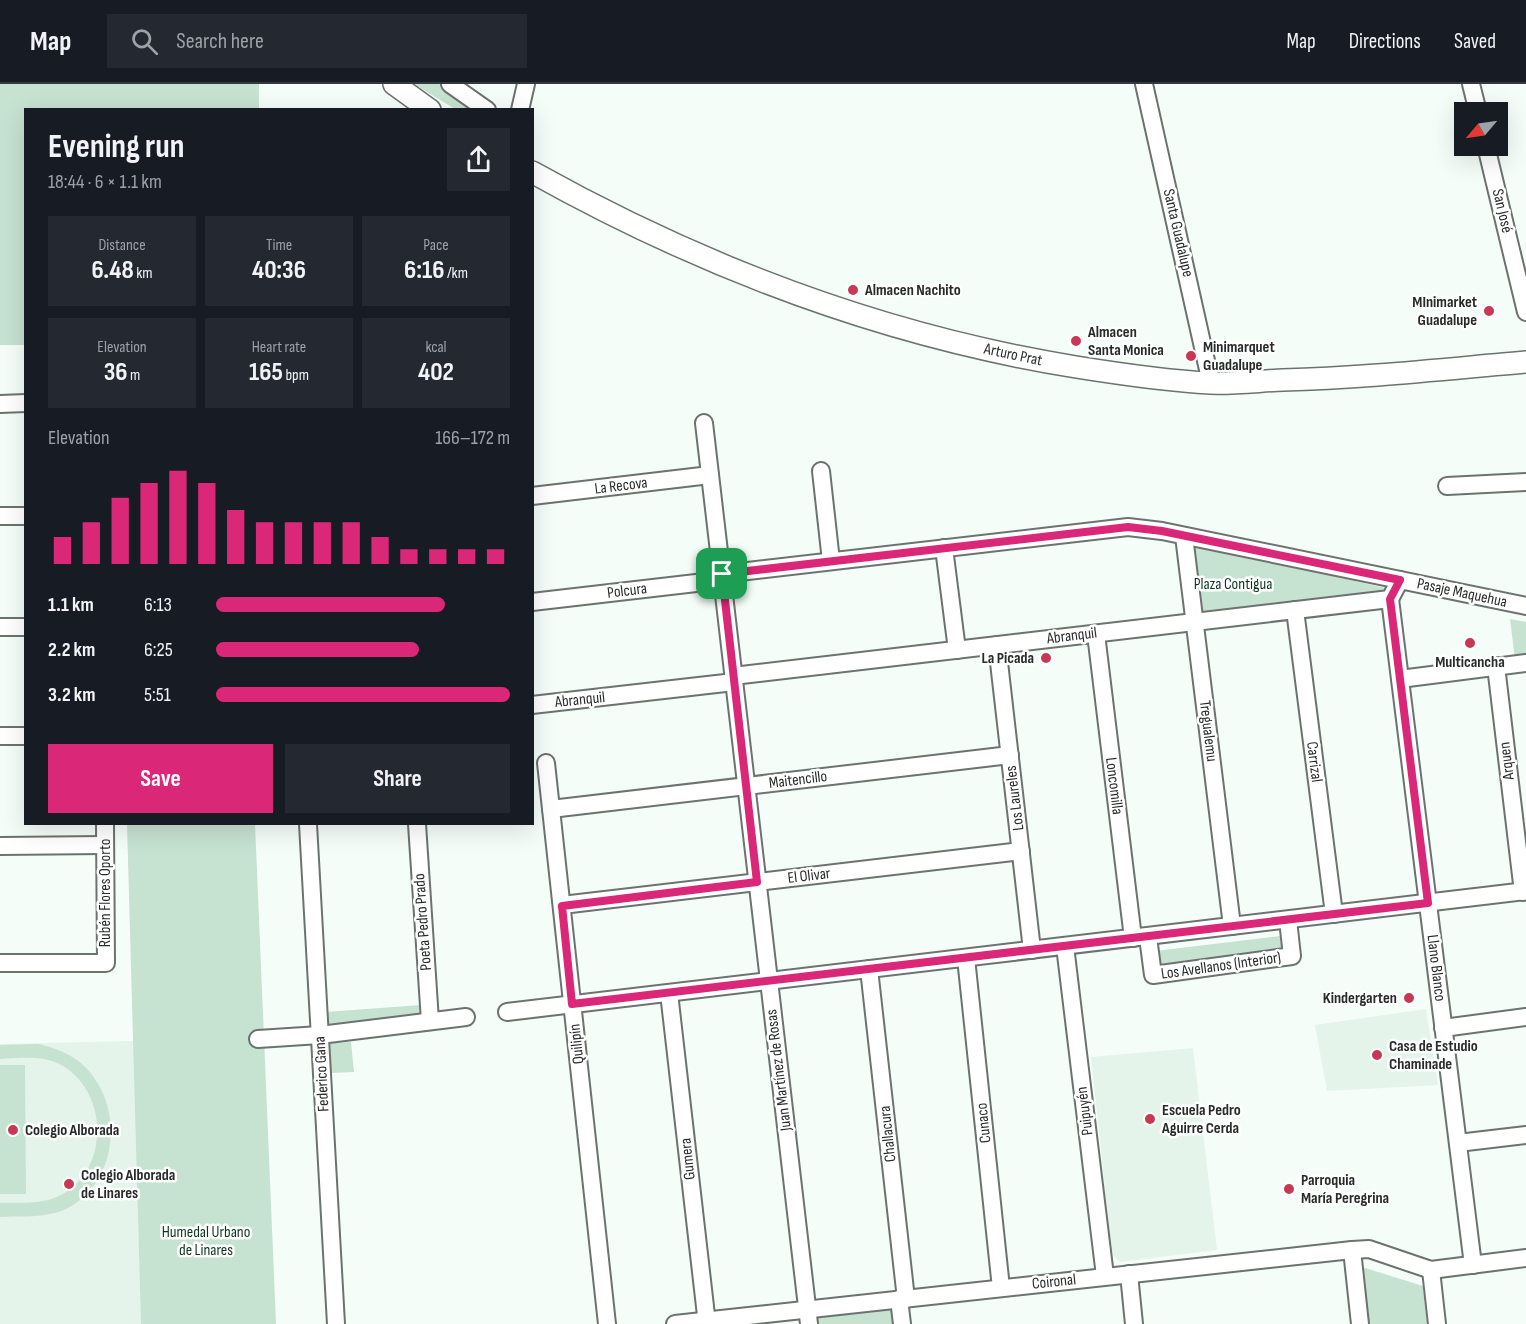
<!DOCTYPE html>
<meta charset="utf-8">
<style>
body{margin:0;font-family:"Sofia Sans Condensed",sans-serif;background:#242831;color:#f1f3f6;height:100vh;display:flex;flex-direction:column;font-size:22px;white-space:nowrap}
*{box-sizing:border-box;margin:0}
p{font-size:20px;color:#9ea1a6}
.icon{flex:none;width:33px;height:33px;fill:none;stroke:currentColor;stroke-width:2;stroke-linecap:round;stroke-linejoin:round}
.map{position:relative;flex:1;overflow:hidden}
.sheet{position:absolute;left:24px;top:24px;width:510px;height:717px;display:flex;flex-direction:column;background:#171b24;border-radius:0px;box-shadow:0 6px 24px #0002}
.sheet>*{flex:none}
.needle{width:39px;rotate:241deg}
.tools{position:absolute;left:1454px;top:18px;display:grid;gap:12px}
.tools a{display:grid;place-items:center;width:54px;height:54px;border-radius:0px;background:#171b24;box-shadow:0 6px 24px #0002;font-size:30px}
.pin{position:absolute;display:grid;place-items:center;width:51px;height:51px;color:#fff;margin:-26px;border-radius:12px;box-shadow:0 3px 9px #0006}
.round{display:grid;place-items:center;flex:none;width:63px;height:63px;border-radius:0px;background:#242831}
.overview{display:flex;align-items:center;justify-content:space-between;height:102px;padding:0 24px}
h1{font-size:33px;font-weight:700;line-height:45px}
.stats{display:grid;grid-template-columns:repeat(3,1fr);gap:9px;height:102px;padding:6px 24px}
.stats div{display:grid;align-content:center;border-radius:0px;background:#242831;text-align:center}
.stats b{font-size:26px;font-weight:700}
.stats small{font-size:16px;font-weight:400}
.stats p{font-size:16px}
.chart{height:168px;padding:12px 24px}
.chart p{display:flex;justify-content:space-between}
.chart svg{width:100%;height:108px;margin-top:6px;stroke:#db2777;stroke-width:6}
.cta{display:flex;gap:12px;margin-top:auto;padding:12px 24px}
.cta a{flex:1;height:69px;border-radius:0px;background:#db2777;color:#fff;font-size:24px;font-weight:700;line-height:69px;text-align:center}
.cta a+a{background:#242831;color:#f1f3f6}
ul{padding:0 24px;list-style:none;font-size:20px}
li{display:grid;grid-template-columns:96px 72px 1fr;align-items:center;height:45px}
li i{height:15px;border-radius:8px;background:#db2777}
header{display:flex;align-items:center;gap:36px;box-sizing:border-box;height:84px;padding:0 30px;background:#171b24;border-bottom:2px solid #363941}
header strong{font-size:28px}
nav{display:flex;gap:33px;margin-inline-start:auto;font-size:21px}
.search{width:420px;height:54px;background:#242831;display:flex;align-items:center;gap:15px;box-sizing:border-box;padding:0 21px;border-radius:0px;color:#9ea1a6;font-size:22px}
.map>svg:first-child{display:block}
.built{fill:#e4f4ea}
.green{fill:#c6e2d1}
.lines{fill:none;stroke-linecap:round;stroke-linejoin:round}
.minor-casing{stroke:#6c736f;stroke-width:20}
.major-casing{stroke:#6c736f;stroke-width:24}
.minor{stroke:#fff;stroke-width:16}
.major{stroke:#fff;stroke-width:21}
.route-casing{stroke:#fff;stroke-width:12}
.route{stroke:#db2777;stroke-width:8}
.poi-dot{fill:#c83855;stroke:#fff;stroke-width:2}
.labels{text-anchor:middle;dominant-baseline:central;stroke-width:5;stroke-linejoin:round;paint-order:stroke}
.street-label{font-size:16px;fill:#272b29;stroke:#fff}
.poi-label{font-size:16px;font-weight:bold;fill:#272b29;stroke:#fff;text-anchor:start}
.park-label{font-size:16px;fill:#0d3422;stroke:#fff}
</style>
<header>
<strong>Map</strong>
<div class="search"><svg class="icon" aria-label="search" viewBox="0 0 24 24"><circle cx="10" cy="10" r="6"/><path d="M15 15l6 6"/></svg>Search here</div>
<nav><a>Map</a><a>Directions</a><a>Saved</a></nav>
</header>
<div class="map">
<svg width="1526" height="1240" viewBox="0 0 1526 1240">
<rect width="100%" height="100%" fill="#f4fdf8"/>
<g class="built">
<path d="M 1426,925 L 1438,1001 L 1327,1007 L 1315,941 Z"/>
<path d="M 134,957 L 141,1240 L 0,1240 L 0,960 Z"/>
<path d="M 1193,964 L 1217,1166 L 1120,1178 L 1112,1170 L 1091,973 Z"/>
</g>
<g class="green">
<path d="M 0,0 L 259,0 L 259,24 L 262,25 L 26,26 L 25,261 L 0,261 Z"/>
<path d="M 414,0 L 439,0 L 476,25 L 455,25 Z"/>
<path d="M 1194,460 L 1385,504 L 1385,513 L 1204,534 Z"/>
<path d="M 1510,535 L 1526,538 L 1526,573 L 1515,575 Z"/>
<path d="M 127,740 L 255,740 L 276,1240 L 141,1240 Z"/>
<path d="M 1280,852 L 1282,869 L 1156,884 L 1155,867 Z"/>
<path d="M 421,921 L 422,932 L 328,945 L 326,928 Z"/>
<path d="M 351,958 L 354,988 L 331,989 L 329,959 Z"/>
<path d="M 38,960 C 55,964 70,969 83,981 C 126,1021 119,1101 64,1126 C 44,1134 21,1132 0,1133 L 0,1119 C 19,1118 41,1121 59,1112 C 109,1089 110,1010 63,982 C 44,971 21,974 0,975 L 0,961 Z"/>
<path d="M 0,981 L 25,981 L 26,1110 L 0,1110 Z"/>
<path d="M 1362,1183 L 1423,1202 L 1427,1240 L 1369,1240 Z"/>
<path d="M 896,1220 L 900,1240 L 812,1240 L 810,1229 Z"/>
</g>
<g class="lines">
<defs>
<g id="minor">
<path d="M 450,0 L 487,26"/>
<path d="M 1144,0 L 1211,299"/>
<path d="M 1471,0 L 1478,28"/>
<path d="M 520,26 L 526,0"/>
<path d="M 1486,62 L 1526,228"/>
<path d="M 0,320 L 26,319"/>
<path d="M 704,339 L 809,1240"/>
<path d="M 821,387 L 831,477"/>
<path d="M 1447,402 L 1526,398"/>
<path d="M 532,412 L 710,391"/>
<path d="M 0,432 L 26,432"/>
<path d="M 1184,452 L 1232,842"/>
<path d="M 944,464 L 957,566"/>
<path d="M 722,490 L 1128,443 L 1162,447 L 1526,522"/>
<path d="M 1390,515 L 1473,1181"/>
<path d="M 532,518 L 722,496"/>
<path d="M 1295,526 L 1334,830"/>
<path d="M 0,543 L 26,543"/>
<path d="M 1096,550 L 1133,854"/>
<path d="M 997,561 L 1032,866"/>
<path d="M 1496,582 L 1523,808"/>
<path d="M 733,592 L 1390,515 L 1400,496"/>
<path d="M 1400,595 L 1526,579"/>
<path d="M 532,621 L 734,598"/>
<path d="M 0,652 L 26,652"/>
<path d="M 546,679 L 607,1240"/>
<path d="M 551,725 L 1010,671"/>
<path d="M 308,740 L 336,1240"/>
<path d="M 417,740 L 430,937"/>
<path d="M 0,762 L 105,761"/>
<path d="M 562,821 L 1021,767"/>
<path d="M 1148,853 L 1153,891 L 1292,872 L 1288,836"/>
<path d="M 1065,862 L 1105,1192"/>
<path d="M 966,874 L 1001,1204"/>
<path d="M 0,879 L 106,879 L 105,740"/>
<path d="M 869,885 L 906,1215"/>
<path d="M 669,909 L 707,1240"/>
<path d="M 507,928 L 1526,807"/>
<path d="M 1443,944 L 1526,933"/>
<path d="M 258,955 L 320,951 L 466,933"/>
<path d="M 1458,1059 L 1526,1051"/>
<path d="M 1352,1166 L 1360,1240"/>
<path d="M 1431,1186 L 1437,1240"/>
<path d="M 1129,1190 L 1134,1240"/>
<path d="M 899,1215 L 902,1240"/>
<path d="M 675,1240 L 1352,1166 L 1369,1165 L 1431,1186 L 1526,1174"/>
</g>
<g id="major">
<path d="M 394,0 L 430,26"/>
<path d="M 532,88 C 702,183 884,252 1076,283 C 1120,290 1166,297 1210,299 C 1234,300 1259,297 1283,296 C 1364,294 1445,285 1526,278"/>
</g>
</defs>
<use href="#minor" class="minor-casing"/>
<use href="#major" class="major-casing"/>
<use href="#minor" class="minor"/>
<use href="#major" class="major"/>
</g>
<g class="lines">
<defs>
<path id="route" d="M 1128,443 L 1162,447 L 1400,496 L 1390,515 L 1428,819 L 572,920 L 562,822 L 757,798 L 722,490 Z"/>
</defs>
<use href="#route" class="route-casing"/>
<use href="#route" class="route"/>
</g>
<g class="poi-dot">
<circle cx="853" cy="206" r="6"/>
<circle cx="1489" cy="227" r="6"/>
<circle cx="1076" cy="257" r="6"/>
<circle cx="1191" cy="272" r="6"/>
<circle cx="1470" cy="559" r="6"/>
<circle cx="1046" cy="574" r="6"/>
<circle cx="1409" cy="914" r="6"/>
<circle cx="1377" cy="971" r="6"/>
<circle cx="1150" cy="1035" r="6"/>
<circle cx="13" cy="1046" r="6"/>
<circle cx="69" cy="1100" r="6"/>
<circle cx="1289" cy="1105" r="6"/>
</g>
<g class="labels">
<g class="street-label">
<text transform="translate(1502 127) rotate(77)">San José</text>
<text transform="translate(1178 149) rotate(77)">Santa Guadalupe</text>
<text transform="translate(1013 271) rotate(12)">Arturo Prat</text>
<text transform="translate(621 402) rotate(-7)">La Recova</text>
<text transform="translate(627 507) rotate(-7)">Polcura</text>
<text transform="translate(1462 509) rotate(12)">Pasaje Maquehua</text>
<text transform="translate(1072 552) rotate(-7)">Abranquil</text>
<text transform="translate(580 616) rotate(-6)">Abranquil</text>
<text transform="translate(1208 647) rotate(83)">Tregualemu</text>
<text transform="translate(1507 677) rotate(-97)">Arquen</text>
<text transform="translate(1314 678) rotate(83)">Carrizal</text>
<text transform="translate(798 696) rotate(-7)">Maitencillo</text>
<text transform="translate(1114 702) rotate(83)">Loncomilla</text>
<text transform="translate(1015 714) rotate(-97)">Los Laureles</text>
<text transform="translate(809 792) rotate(-7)">El Olivar</text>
<text transform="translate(105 809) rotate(-90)">Rubén Flores Oporto</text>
<text transform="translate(423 838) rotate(-94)">Poeta Pedro Prado</text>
<text transform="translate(1221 882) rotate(-8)">Los Avellanos (Interior)</text>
<text transform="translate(1436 884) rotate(83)">Llano Blanco</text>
<text transform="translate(577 960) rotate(-96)">Quilipín</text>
<text transform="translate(779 986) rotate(-97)">Juan Martínez de Rosas</text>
<text transform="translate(322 990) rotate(-93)">Federico Gana</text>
<text transform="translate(1085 1027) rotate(-97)">Puipuyén</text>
<text transform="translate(984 1039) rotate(-96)">Cunaco</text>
<text transform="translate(888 1050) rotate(-96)">Challacura</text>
<text transform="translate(688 1075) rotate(-96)">Gumera</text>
<text transform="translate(1054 1198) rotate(-6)">Coironal</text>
</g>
<g class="poi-label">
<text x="865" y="206">Almacen Nachito</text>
<text x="1477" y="218" text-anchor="end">MInimarket<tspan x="1477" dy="18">Guadalupe</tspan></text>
<text x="1088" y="248">Almacen<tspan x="1088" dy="18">Santa Monica</tspan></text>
<text x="1203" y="263">Minimarquet<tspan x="1203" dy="18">Guadalupe</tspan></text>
<text x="1034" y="574" text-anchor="end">La Picada</text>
<text x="1470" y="578" text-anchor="middle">Multicancha</text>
<text x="1397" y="914" text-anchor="end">Kindergarten</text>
<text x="1389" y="962">Casa de Estudio<tspan x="1389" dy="18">Chaminade</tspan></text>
<text x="1162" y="1026">Escuela Pedro<tspan x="1162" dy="18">Aguirre Cerda</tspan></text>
<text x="25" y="1046">Colegio Alborada</text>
<text x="81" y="1091">Colegio Alborada<tspan x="81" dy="18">de Linares</tspan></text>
<text x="1301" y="1096">Parroquia<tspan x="1301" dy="18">María Peregrina</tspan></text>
</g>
<g class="park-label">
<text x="1233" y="500">Plaza Contigua</text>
<text x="206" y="1148">Humedal Urbano<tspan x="206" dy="18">de Linares</tspan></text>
</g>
</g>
</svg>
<div class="tools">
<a><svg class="needle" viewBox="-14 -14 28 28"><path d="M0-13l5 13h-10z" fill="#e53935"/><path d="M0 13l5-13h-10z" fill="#9ea1a6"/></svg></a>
</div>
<div class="pin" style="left:722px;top:490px;background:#1e9e55"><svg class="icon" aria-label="arrive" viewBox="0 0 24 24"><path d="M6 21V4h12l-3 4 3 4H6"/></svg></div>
<section class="sheet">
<div class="overview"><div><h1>Evening run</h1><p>18:44 · 6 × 1.1 km</p></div><a class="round"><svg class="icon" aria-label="share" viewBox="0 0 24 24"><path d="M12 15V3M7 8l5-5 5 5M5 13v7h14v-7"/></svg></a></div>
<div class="stats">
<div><p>Distance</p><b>6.48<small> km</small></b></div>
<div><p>Time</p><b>40:36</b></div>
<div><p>Pace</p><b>6:16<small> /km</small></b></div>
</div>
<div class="stats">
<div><p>Elevation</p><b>36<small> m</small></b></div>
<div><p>Heart rate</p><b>165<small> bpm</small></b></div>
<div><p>kcal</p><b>402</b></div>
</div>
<div class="chart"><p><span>Elevation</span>166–172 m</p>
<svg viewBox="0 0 160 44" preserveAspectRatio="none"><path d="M5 44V33M15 44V27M25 44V17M35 44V11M45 44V6M55 44V11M65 44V22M75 44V27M85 44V27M95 44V27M105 44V27M115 44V33M125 44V38M135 44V38M145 44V38M155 44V38"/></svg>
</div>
<ul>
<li><b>1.1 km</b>6:13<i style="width:78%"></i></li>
<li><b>2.2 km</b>6:25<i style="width:69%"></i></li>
<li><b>3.2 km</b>5:51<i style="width:100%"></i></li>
</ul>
<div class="cta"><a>Save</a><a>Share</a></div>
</section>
</div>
